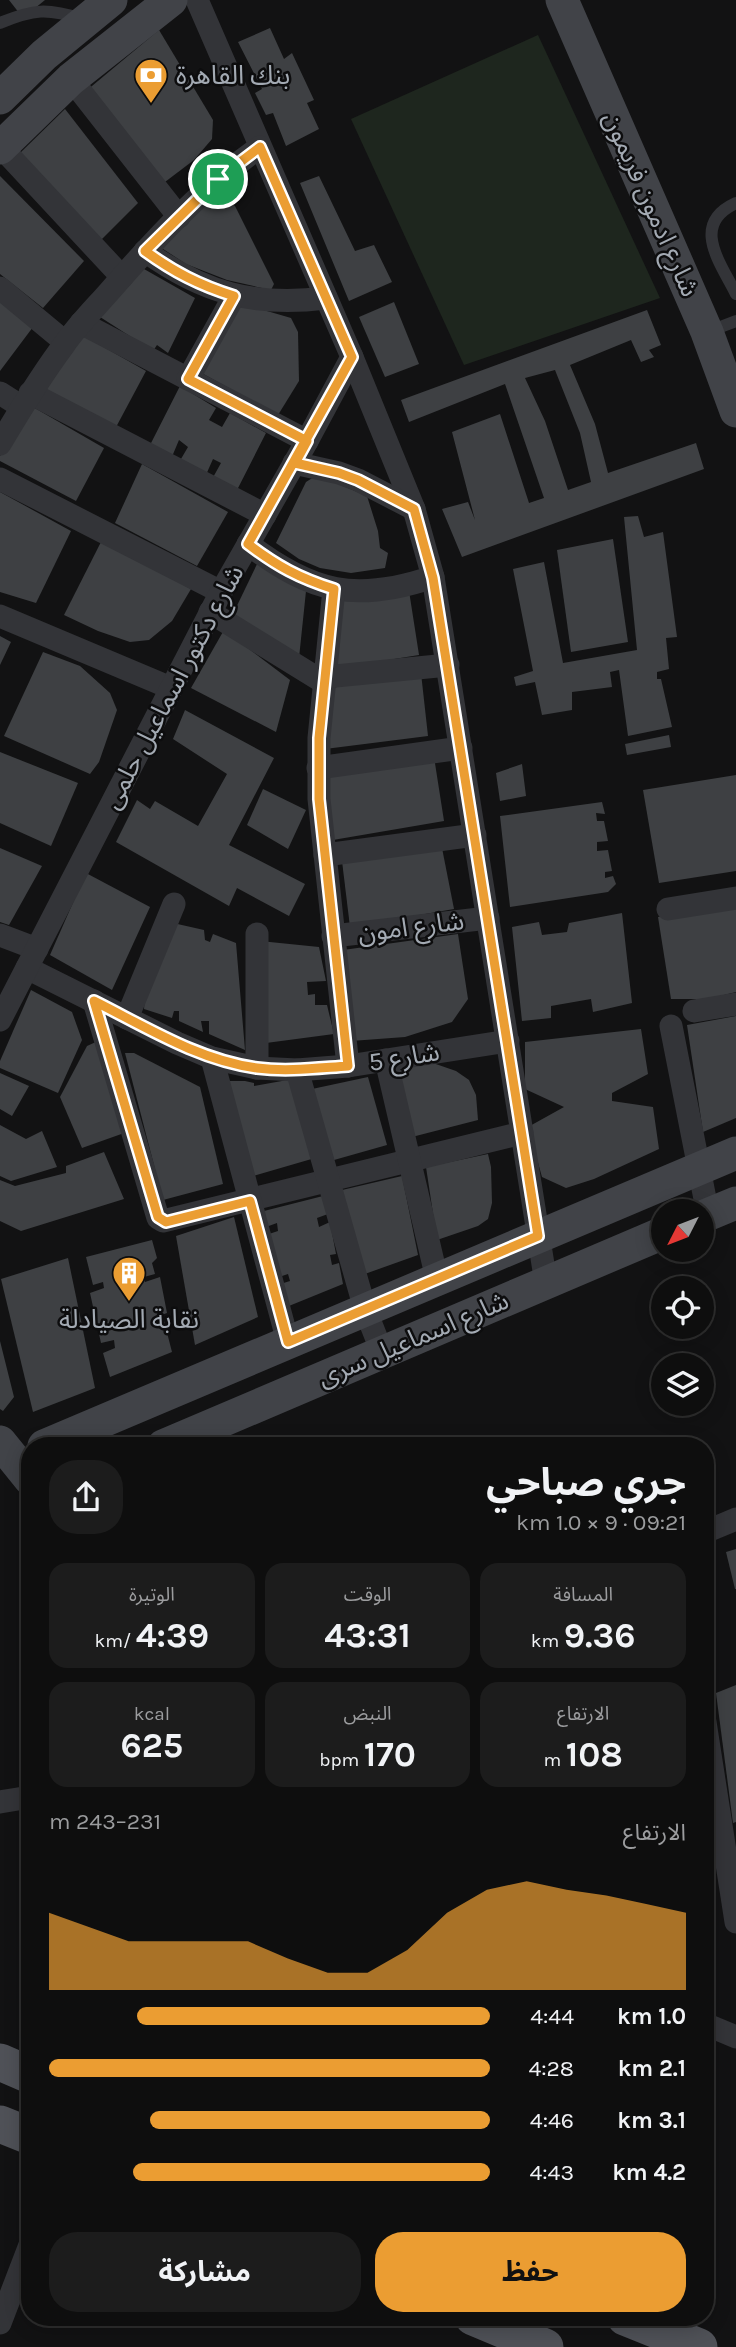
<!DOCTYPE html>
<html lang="ar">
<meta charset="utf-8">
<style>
body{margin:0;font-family:Karla,"Noto Sans Arabic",sans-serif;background:#1c1c1c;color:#f1f3f6;direction:rtl;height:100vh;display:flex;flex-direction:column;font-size:26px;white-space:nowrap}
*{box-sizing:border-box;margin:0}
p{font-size:23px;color:#9b9c9e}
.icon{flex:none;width:38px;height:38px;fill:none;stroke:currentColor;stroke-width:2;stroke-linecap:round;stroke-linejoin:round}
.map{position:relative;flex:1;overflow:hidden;direction:ltr}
.details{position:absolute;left:21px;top:1437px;width:693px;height:889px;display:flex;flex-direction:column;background:#0e0e0e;border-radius:28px;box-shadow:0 4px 18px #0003,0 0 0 2px #2e2e2e;direction:rtl}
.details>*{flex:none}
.needle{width:46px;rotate:228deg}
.controls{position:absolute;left:651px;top:1199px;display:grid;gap:14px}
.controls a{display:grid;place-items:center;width:63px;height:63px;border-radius:50%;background:#0e0e0e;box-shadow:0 4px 18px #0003,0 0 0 2px #2e2e2e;font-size:35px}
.pin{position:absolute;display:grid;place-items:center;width:60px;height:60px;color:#fff;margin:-30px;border:4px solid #fff;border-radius:50%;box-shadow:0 2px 7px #0007}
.round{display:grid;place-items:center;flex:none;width:74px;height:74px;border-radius:28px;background:#1c1c1c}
.head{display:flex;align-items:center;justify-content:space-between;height:119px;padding:0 28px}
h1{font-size:38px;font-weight:700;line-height:52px}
.stats{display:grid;grid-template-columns:repeat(3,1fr);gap:10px;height:119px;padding:7px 28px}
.stats div{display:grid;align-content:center;border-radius:18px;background:#1c1c1c;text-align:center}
.stats b{font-size:35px;font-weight:700}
.stats small{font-size:19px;font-weight:400}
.stats p{font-size:19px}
.chart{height:196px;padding:14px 28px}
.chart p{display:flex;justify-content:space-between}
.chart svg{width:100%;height:126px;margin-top:7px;fill:#eb9d32;opacity:.7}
.button{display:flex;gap:14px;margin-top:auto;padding:14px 28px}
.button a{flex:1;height:80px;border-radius:28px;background:#eb9d32;color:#111;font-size:28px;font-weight:700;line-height:80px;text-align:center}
.button a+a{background:#1c1c1c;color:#f1f3f6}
ul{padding:0 28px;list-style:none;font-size:23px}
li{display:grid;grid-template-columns:112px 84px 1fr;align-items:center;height:52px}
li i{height:18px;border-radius:9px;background:#eb9d32}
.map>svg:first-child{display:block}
.green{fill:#1e261e}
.building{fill:#3e4043;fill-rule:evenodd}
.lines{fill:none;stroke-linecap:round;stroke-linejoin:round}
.lane{stroke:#333438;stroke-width:12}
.street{stroke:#333438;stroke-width:23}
.secondary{stroke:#414348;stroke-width:33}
.primary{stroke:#4f5157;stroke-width:37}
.route-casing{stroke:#fff;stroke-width:14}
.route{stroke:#eb9d32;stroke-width:9}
.labels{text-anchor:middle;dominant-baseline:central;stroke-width:5;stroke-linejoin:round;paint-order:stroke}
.poi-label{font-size:26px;fill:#a3aab3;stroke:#0d0d0e;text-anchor:start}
.street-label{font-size:26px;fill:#a3aab3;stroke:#0d0d0e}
</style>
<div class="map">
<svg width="736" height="2347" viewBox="0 0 736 2347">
<rect width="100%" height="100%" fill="#121213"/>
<path class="green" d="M 538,35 L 660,298 L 464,365 L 351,119 Z"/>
<g class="building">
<path d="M 9,0 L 45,0 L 23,18 Z"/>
<path d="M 270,28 L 284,59 L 292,53 L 314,100 L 307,103 L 319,129 L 286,146 L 273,113 L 266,115 L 255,93 L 262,89 L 238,42 Z"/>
<path d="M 159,30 L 213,120 L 212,139 L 194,160 L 161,185 L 86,91 Z"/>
<path d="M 65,109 L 138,203 L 97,244 L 18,155 Z"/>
<path d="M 0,176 L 84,261 L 43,308 L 0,274 Z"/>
<path d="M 319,176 L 355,251 L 374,245 L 392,282 L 349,301 L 300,183 Z"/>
<path d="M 213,197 L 225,198 L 235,206 L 274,284 L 271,290 L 227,280 L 186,264 L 160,247 Z"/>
<path d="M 137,265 L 195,298 L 168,353 L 157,345 L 153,351 L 97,315 Z"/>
<path d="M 0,298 L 33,327 L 0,371 Z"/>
<path d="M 233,301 L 291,318 L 298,332 L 299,381 L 278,415 L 196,370 Z"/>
<path d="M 394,302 L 419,364 L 385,377 L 359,317 Z"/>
<path d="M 647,310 L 661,345 L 649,350 L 654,357 L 641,362 L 631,340 L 570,365 L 595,424 L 608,473 L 696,443 L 704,469 L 462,557 L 442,509 L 468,502 L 475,520 L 452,432 L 500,414 L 529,503 L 544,498 L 505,384 L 409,422 L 401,400 ZM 555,370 L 580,433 L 591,482 L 568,490 L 545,421 L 525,378 Z"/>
<path d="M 79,333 L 146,371 L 115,429 L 43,388 Z"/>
<path d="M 180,386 L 216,408 L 209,420 L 222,427 L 230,413 L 266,433 L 236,492 L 211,481 L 221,463 L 213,459 L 205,477 L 178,464 L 188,447 L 179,440 L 171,459 L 148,449 Z"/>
<path d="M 33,407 L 104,448 L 76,501 L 0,461 L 0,456 Z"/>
<path d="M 142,464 L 228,512 L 197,566 L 115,523 Z"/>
<path d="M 317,475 L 367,496 L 378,531 L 380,548 L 388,553 L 385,568 L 351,573 L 320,568 L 299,559 L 276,543 L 306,482 Z"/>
<path d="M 0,492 L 71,531 L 36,603 L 0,592 Z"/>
<path d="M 638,516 L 644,537 L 663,532 L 677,637 L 666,638 L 669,669 L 657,672 L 657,679 L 661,679 L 672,727 L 628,736 L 619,670 L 610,672 L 612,687 L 572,692 L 572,710 L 542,715 L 535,682 L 516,686 L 514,677 L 533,671 L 513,569 L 544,562 L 563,663 L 637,650 L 624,517 Z"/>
<path d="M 613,539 L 628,642 L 571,652 L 557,550 Z"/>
<path d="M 102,540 L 191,589 L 172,621 L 149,640 L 130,642 L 98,631 L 64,615 Z"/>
<path d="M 258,562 L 306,591 L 299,658 L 233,614 Z"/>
<path d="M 409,591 L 419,655 L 332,669 L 343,596 Z"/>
<path d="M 224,630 L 290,680 L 276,732 L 191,688 Z"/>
<path d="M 0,636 L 11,642 L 0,665 Z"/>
<path d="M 43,652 L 80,666 L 110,693 L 117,710 L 99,762 L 90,774 L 4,736 Z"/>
<path d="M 421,673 L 428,736 L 325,749 L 331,688 Z"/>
<path d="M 185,710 L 274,758 L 229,845 L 305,884 L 289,916 L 237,888 L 229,906 L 116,842 L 137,800 L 150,809 L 155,801 L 198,826 L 227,774 L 173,739 Z"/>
<path d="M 669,735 L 671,747 L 627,755 L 625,744 Z"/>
<path d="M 0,752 L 78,783 L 51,846 L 0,823 Z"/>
<path d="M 434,757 L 444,821 L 327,841 L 327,776 Z"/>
<path d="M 522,764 L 526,796 L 500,801 L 496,773 Z"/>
<path d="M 736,775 L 736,871 L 659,883 L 643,790 Z"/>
<path d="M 263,789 L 306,810 L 288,849 L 247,825 Z"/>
<path d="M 602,802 L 605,814 L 596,813 L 597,821 L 604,821 L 608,841 L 597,842 L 597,851 L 608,850 L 612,871 L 605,872 L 605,878 L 613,876 L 616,884 L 608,892 L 510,907 L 500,816 Z"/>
<path d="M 0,848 L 42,866 L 9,925 L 0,922 Z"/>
<path d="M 442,848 L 454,909 L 350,927 L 342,861 Z"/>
<path d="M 86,873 L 150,907 L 112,990 L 50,955 Z"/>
<path d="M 736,904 L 736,992 L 708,999 L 671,999 L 658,917 Z"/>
<path d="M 622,913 L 632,1003 L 593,1012 L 591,999 L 551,1006 L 551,1018 L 522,1021 L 512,927 L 539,922 L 542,935 L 567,932 L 569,923 Z"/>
<path d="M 173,923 L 204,930 L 205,940 L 210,942 L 213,934 L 236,943 L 245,1050 L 209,1034 L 209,1021 L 201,1021 L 203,1032 L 179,1021 L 179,1011 L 174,1011 L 172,1018 L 144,1009 L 145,995 Z"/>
<path d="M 458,934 L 468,999 L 452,1022 L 405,1037 L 351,1041 L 343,950 Z"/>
<path d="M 260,941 L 319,947 L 326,981 L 307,982 L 308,995 L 315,994 L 315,1005 L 327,1005 L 334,1034 L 266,1043 Z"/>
<path d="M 31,990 L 72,1012 L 82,1040 L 58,1093 L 0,1068 L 0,1061 Z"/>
<path d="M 736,1016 L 736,1118 L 703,1132 L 687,1025 Z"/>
<path d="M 641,1029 L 648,1074 L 612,1093 L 612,1101 L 653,1107 L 659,1149 L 594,1179 L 566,1188 L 542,1177 L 528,1127 L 564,1107 L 525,1089 L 525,1042 Z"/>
<path d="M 98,1041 L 127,1132 L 82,1148 L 60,1097 L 87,1046 Z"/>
<path d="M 125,1053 L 134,1053 L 200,1087 L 223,1184 L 163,1200 Z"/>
<path d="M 430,1062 L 456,1071 L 469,1080 L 476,1095 L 478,1120 L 408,1138 L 394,1072 Z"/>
<path d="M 0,1073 L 29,1086 L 12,1116 L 0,1109 Z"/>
<path d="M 368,1077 L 387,1145 L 334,1160 L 312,1089 Z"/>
<path d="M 293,1079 L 315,1158 L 250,1177 L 222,1081 L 245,1081 L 254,1083 L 254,1086 Z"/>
<path d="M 0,1125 L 26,1139 L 42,1131 L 57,1167 L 11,1181 L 0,1176 Z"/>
<path d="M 104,1152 L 124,1199 L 21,1231 L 0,1221 L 0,1180 L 15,1186 L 66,1173 L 66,1166 Z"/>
<path d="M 488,1154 L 491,1167 L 492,1203 L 488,1219 L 478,1226 L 437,1240 L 426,1167 Z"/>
<path d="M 402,1176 L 418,1255 L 362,1275 L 342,1190 Z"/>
<path d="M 323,1196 L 328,1214 L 317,1218 L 319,1227 L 330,1222 L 336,1254 L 330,1255 L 332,1265 L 339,1263 L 343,1284 L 284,1308 L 277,1285 L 290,1281 L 288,1274 L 276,1278 L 266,1235 L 278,1231 L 277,1223 L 266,1227 L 260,1212 Z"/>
<path d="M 234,1217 L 258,1317 L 195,1345 L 176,1236 Z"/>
<path d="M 152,1240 L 157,1258 L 152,1263 L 155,1274 L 144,1277 L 145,1282 L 160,1277 L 167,1313 L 153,1318 L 155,1324 L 164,1321 L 172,1352 L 110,1377 L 103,1353 L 115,1348 L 114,1340 L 101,1343 L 90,1293 L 104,1288 L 103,1282 L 93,1285 L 86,1257 Z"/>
<path d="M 68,1258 L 95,1388 L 33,1412 L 1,1279 Z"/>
<path d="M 0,1341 L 14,1397 L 3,1411 L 0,1409 Z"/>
<path d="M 736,1549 L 736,1589 L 735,1589 L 726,1552 Z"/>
<path d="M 736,1685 L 736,1822 L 733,1823 L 716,1693 Z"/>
</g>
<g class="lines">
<g class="lane">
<path d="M 0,23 C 34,9 47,8 82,19"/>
<path d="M 736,203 C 690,224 720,262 736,294"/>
<path d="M 707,332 L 736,321"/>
</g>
<g class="street">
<path d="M 197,0 L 352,357 L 414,509 L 433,577 L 546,1283"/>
<path d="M 71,79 L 179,217"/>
<path d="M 1,147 L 122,277"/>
<path d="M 145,251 C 203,293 254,307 326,298"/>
<path d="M 0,288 L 65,342"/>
<path d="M 81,323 L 307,441"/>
<path d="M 188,379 L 234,296"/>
<path d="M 0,393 L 22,407"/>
<path d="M 30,393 L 265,515"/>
<path d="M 0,444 C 20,410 40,377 64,345 C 77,326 94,309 109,292 C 155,239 203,187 260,147"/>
<path d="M 294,463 L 339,473 L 358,480 L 414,509"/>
<path d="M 0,479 L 221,592"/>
<path d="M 248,544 C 312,593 356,603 433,577"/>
<path d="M 334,589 L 319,738 L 319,799 L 348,1066"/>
<path d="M 210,612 L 325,683"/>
<path d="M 0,616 L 171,688"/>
<path d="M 325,677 L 448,665"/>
<path d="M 318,768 L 461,748"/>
<path d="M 325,855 L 475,835"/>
<path d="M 668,909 L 736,898"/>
<path d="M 0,935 L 37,949"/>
<path d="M 333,936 L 488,918"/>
<path d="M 27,968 L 177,1043 L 212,1058 L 257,1068 L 297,1070 L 348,1066 L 508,1041"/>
<path d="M 94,1001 L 158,1218 L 163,1221 L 522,1133"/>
<path d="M 694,1011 L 736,1004"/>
<path d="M 127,1018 L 174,904"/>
<path d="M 0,1020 L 221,592 L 307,441 L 352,357"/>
<path d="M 671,1026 L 708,1214"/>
<path d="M 212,1058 L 288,1342"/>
<path d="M 386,1060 L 437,1279"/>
<path d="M 257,1068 L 257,934"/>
<path d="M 297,1070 L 365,1309 L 382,1352"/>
<path d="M 705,1532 L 736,1519"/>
<path d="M 705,1722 L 736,1922"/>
<path d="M 0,1802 L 30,1797"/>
<path d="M 705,2024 L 736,2037"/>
<path d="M 0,2323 L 30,2245"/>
</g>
<g class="secondary">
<path d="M 562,0 L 707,332 L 736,411"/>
<path d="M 0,98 L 44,55 L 111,0"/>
<path d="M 0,148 L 71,79 L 171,0"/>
<path d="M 702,1217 L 736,1203"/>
<path d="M 0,1442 L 30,1479"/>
<path d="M 44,1446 L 736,1153"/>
<path d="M 163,1446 L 663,1233"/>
</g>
<g class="primary">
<path d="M 0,2062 L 30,2075"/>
<path d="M 0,2124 L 30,2136"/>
<path d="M 473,2317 L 545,2347"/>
<path d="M 625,2317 L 699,2347"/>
</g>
</g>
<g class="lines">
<defs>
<path id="route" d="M 218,179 L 260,147 L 352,357 L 248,544 C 277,566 299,578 334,589 L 319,738 L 319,799 L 348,1066 C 318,1068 287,1072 257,1068 C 198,1060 146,1027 94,1001 L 158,1217 L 166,1222 L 250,1201 L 288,1342 L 538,1236 L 433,578 L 414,509 L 358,480 L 339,473 L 295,463 L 307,441 L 188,379 L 234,296 C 199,285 174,272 145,251 L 218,179"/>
</defs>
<use href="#route" class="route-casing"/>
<use href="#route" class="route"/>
</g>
<defs>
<symbol id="bank-pin" viewBox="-11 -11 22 30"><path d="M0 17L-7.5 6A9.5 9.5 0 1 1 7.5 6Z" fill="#eb9d32" stroke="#0d0d0e"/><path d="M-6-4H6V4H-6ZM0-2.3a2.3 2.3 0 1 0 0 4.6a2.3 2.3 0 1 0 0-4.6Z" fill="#fff"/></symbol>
<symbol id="building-pin" viewBox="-11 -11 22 30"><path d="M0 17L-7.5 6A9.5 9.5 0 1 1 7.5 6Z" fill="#eb9d32" stroke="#0d0d0e"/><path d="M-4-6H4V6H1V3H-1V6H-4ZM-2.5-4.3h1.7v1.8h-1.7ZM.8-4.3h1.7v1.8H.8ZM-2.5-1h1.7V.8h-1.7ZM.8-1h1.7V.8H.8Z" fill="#fff"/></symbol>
</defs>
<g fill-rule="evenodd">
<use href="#bank-pin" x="132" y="56" width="38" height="52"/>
<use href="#building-pin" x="110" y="1254" width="38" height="52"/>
</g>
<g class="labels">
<g class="poi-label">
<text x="176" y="75">بنك القاهرة</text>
<text x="129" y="1319" text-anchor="middle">نقابة الصيادلة</text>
</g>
<g class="street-label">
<text transform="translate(651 204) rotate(66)">شارع ادمون فريمون</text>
<text transform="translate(173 687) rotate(-62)">شارع دكتور اسماعيل حلمى</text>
<text transform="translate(411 927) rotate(-7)">شارع امون</text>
<text transform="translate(404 1057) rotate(-9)">شارع 5</text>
<text transform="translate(413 1339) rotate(-23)">شارع اسماعيل سرى</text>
</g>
</g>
</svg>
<div class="controls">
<a><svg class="needle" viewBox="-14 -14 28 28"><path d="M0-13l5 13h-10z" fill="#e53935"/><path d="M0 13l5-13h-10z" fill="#9b9c9e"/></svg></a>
<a><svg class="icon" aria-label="locate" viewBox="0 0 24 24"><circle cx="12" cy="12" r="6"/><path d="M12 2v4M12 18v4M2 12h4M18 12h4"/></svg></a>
<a><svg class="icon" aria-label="layers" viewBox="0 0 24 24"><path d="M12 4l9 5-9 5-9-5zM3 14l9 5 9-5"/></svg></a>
</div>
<div class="pin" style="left:218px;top:179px;background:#1e9e55"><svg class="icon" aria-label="arrive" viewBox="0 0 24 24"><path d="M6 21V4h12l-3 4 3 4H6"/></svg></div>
<section class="details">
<div class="head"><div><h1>جري صباحي</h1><p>09:21 · 9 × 1.0 km</p></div><a class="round"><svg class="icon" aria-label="share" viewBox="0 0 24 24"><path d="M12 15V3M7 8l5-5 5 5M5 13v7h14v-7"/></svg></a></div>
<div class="stats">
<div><p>المسافة</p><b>9.36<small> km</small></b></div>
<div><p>الوقت</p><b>43:31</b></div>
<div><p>الوتيرة</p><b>4:39<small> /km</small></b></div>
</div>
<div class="stats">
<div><p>الارتفاع</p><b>108<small> m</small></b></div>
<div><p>النبض</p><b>170<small> bpm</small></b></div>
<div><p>kcal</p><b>625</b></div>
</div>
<div class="chart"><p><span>الارتفاع</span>231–243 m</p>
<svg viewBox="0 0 160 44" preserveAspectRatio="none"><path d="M0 44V17L10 22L20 27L30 27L40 27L50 27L60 33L70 38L80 38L90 30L100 17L110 9L120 6L130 9L140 11L150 14L160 17V44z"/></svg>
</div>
<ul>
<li><b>1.0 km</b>4:44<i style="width:80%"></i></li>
<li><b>2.1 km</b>4:28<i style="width:100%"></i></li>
<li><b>3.1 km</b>4:46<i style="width:77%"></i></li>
<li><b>4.2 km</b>4:43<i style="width:81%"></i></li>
</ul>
<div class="button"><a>حفظ</a><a>مشاركة</a></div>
</section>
</div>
